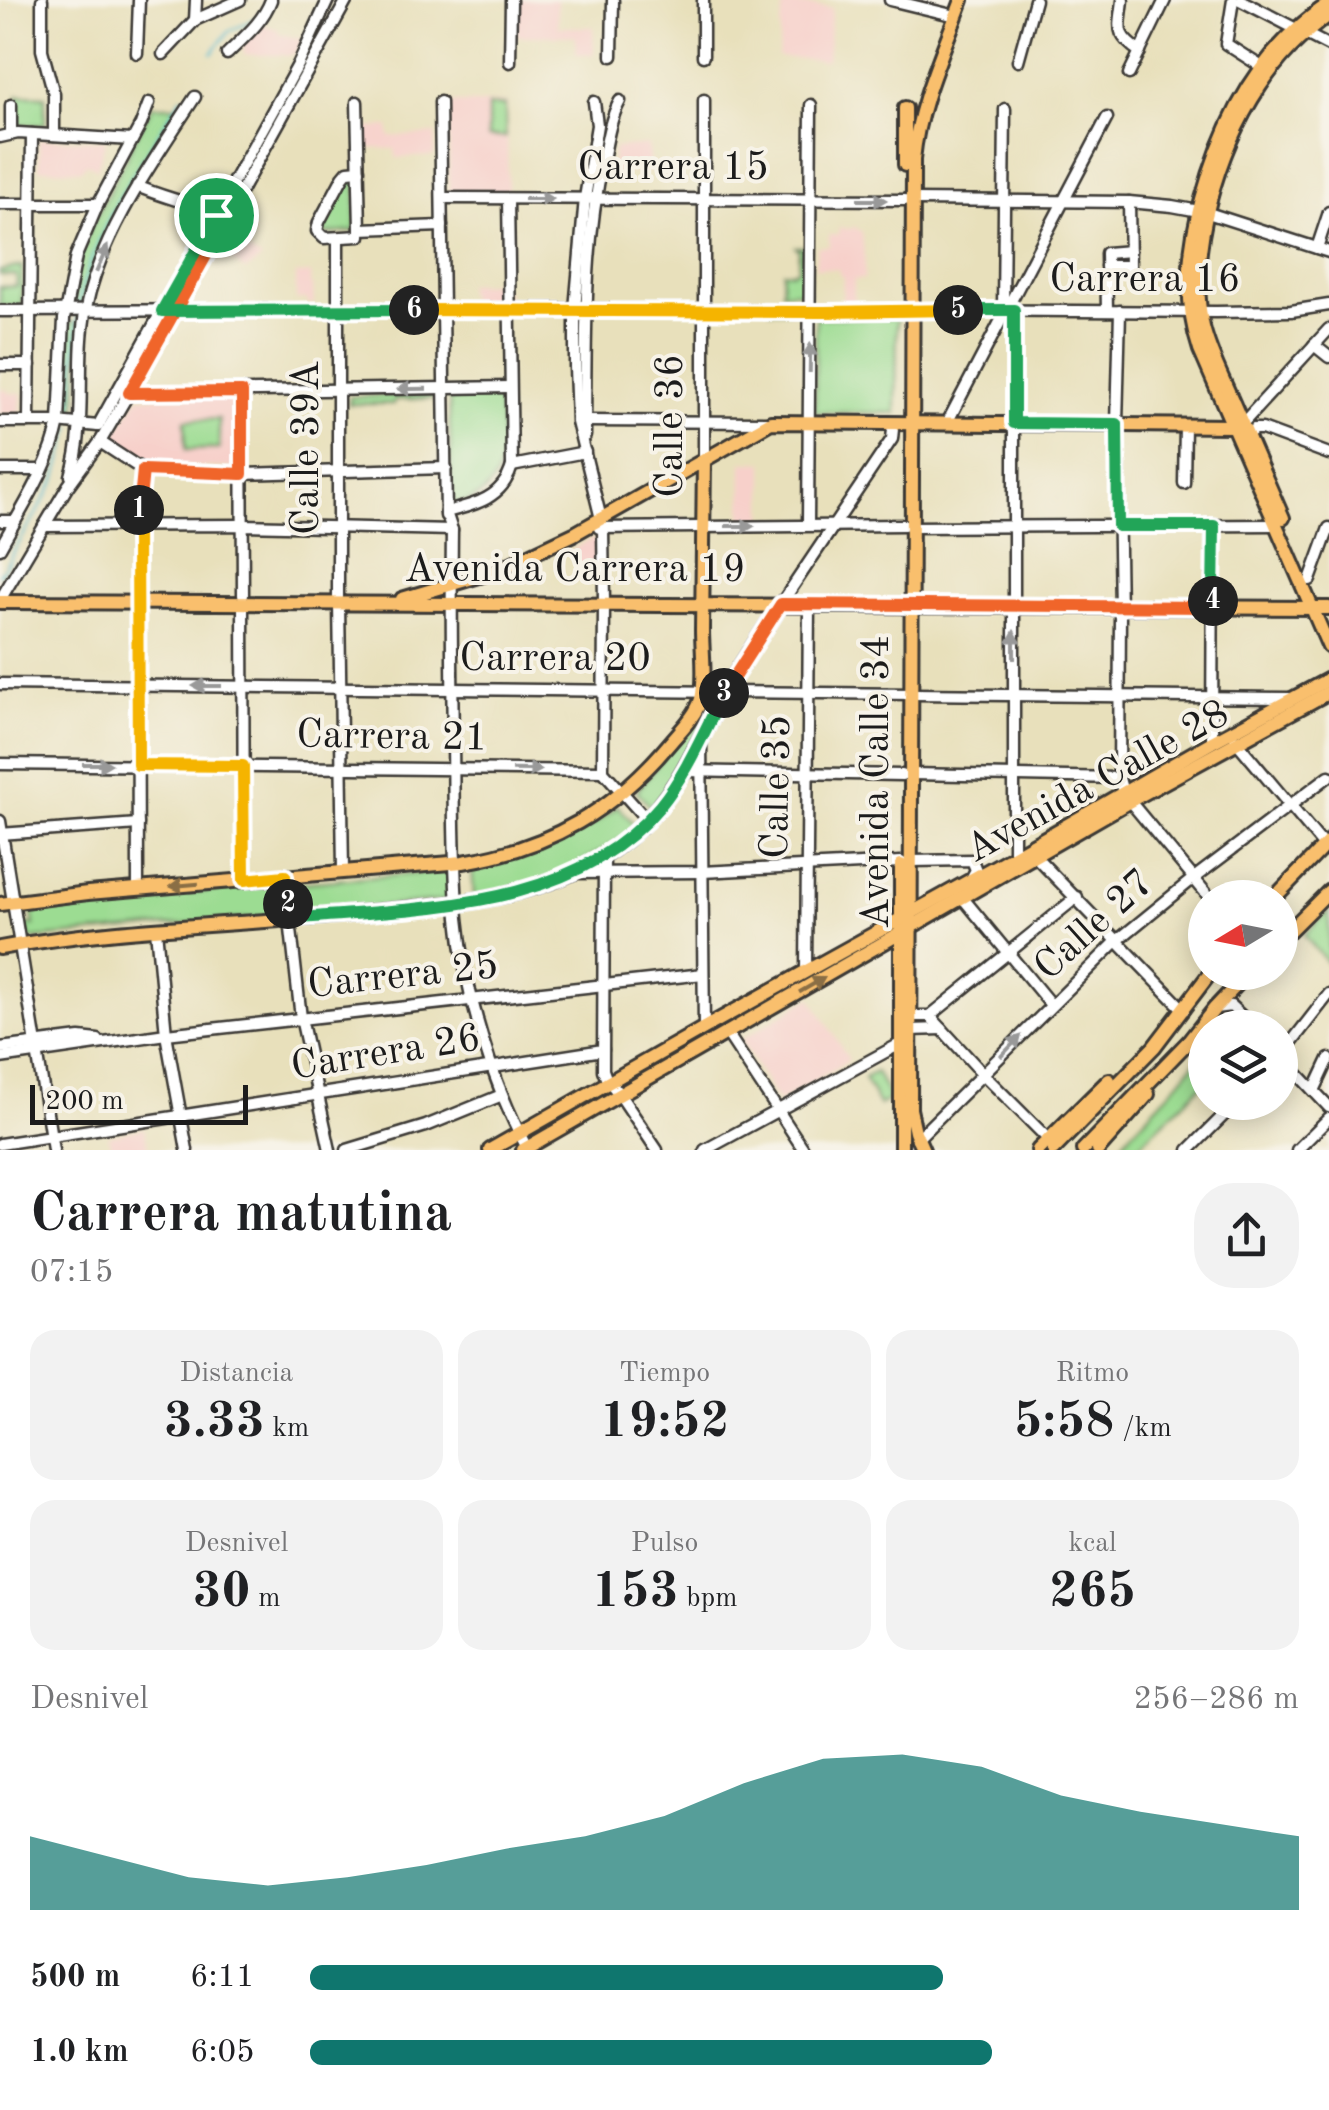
<!DOCTYPE html>
<html lang="es">
<meta charset="utf-8">
<style>
body{margin:0;font-family:"Old Standard TT",serif;background:#f2f2f2;color:#202124;height:100vh;display:flex;flex-direction:column;font-size:38px;white-space:nowrap}
*{box-sizing:border-box;margin:0}
p{font-size:32px;color:#757577}
.icon{flex:none;width:55px;height:55px;fill:none;stroke:currentColor;stroke-width:2;stroke-linecap:round;stroke-linejoin:round}
.map{position:relative;height:1150px;overflow:hidden}
.drawer{display:flex;flex-direction:column;background:#fff;flex:1}
.drawer>*{flex:none}
.needle{width:65px;rotate:260deg}
.fabs{position:absolute;left:1188px;top:880px;display:grid;gap:20px}
.fabs a{display:grid;place-items:center;width:110px;height:110px;border-radius:50%;background:#fff;box-shadow:0 5px 25px #0003;font-size:50px}
.scale{position:absolute;left:30px;bottom:25px;width:218px;box-sizing:border-box;padding-left:10px;border:5px solid #1c1c1c;border-top:0;font-size:28px;line-height:35px;white-space:nowrap;color:#1c1c1c;-webkit-text-stroke:8px #f7f3e8;paint-order:stroke}
.pin{position:absolute;display:grid;place-items:center;width:85px;height:85px;color:#fff;margin:-42px;border:5px solid #fff;border-radius:50%;box-shadow:0 2px 10px #0007}
.km{position:absolute;width:50px;height:50px;margin:-25px;border-radius:50%;background:#222;color:#fff;font-size:28px;line-height:50px;text-align:center}
.round{display:grid;place-items:center;flex:none;width:105px;height:105px;border-radius:40px;background:#f2f2f2}
.overview{display:flex;align-items:center;justify-content:space-between;height:170px;padding:0 30px}
h1{font-size:55px;font-weight:700;line-height:75px}
.stats{display:grid;grid-template-columns:repeat(3,1fr);gap:15px;height:170px;padding:10px 30px}
.stats div{display:grid;align-content:center;border-radius:25px;background:#f2f2f2;text-align:center}
.stats b{font-size:50px;font-weight:700}
.stats small{font-size:28px;font-weight:400}
.stats p{font-size:28px}
.chart{height:280px;padding:20px 30px}
.chart p{display:flex;justify-content:space-between}
.chart svg{width:100%;height:180px;margin-top:10px;fill:#0f766e;opacity:.7}
ul{padding:0 30px;list-style:none;font-size:32px}
li{display:grid;grid-template-columns:160px 120px 1fr;align-items:center;height:75px}
li i{height:25px;border-radius:12px;background:#0f766e}
.map>svg:first-child{display:block}
.built{fill:#f7d0ca}
.green{fill:#9cdc92;stroke:#5c7c57;stroke-width:2.5}
.lines{fill:none;stroke-linecap:round;stroke-linejoin:round}
.stream{stroke:#4fb9cd;stroke-width:2.5}
.minor-casing{stroke:#3b3934;stroke-width:15}
.major-casing{stroke:#3b3934;stroke-width:18}
.minor{stroke:#fff;stroke-width:10}
.major{stroke:#f9bf6d;stroke-width:12}
.oneway{fill:#999}
.oneway2{fill:#8a6e44}
.split-1-casing{stroke:#fff;stroke-width:20}
.split-2-casing{stroke:#fff;stroke-width:20}
.split-3-casing{stroke:#fff;stroke-width:20}
.split-4-casing{stroke:#fff;stroke-width:20}
.split-5-casing{stroke:#fff;stroke-width:20}
.split-6-casing{stroke:#fff;stroke-width:20}
.split-7-casing{stroke:#fff;stroke-width:20}
.split-1{stroke:#f0652b;stroke-width:12}
.split-2{stroke:#f5b400;stroke-width:12}
.split-3{stroke:#22a559;stroke-width:12}
.split-4{stroke:#f0652b;stroke-width:12}
.split-5{stroke:#22a559;stroke-width:12}
.split-6{stroke:#f5b400;stroke-width:12}
.split-7{stroke:#22a559;stroke-width:12}
.labels{text-anchor:middle;dominant-baseline:central;stroke-width:8;stroke-linejoin:round;paint-order:stroke}
.street-label{font-size:40px;fill:#1c1c1c;stroke:#f7f3e8}
</style>
<div class="map">
<svg width="1329" height="1150" viewBox="0 0 1329 1150">
<rect width="100%" height="100%" fill="#f7f3e8"/>
<filter id="ink" filterUnits="userSpaceOnUse"><feTurbulence type="fractalNoise" baseFrequency=".01" numOctaves="2"/><feDisplacementMap in="SourceGraphic" scale="20" xChannelSelector="R" yChannelSelector="G"/><feConvolveMatrix kernelMatrix="1 2 1 2 8 2 1 2 1" color-interpolation-filters="sRGB"/></filter>
<filter id="wash" filterUnits="userSpaceOnUse"><feTurbulence type="fractalNoise" baseFrequency=".0048" numOctaves="4" result="noise"/><feDisplacementMap in="SourceGraphic" scale="40" xChannelSelector="R" yChannelSelector="G"/><feGaussianBlur stdDeviation="2.25" result="paint"/><feColorMatrix in="noise" values="0 0 0 0 0 0 0 0 0 0 0 0 0 0 0 0 0 1.4 0 .05"/><feComposite in="paint" operator="in"/></filter>
<g filter="url(#wash)">
<rect width="100%" height="100%" fill="#e8e0bb"/>
<g class="built">
<path d="M 517,0 L 557,0 L 558,27 L 593,27 L 594,54 L 576,54 L 575,36 L 517,36 Z"/>
<path d="M 783,3 L 832,8 L 827,61 L 778,57 Z"/>
<path d="M 262,24 L 279,30 L 278,34 L 303,39 L 296,53 L 290,55 L 244,55 L 243,40 Z"/>
<path d="M 449,103 L 507,103 L 508,192 L 449,192 Z"/>
<path d="M 389,127 L 390,137 L 436,134 L 434,156 L 396,158 L 395,149 L 361,148 L 361,128 Z"/>
<path d="M 39,139 L 106,140 L 97,169 L 87,163 L 81,170 L 39,169 Z"/>
<path d="M 648,145 L 650,172 L 611,172 L 614,148 Z"/>
<path d="M 853,226 L 862,232 L 865,265 L 864,279 L 854,280 L 854,303 L 842,304 L 843,276 L 840,276 L 838,269 L 815,268 L 817,247 L 829,246 L 829,235 L 838,235 L 839,228 L 852,229 Z"/>
<path d="M 226,236 L 240,246 L 262,259 L 245,271 L 220,251 Z"/>
<path d="M 311,273 L 310,284 L 313,285 L 314,304 L 308,304 L 307,299 L 296,300 L 296,274 Z"/>
<path d="M 495,283 L 496,291 L 506,290 L 506,303 L 470,303 L 466,284 Z"/>
<path d="M 0,389 L 6,389 L 8,393 L 22,393 L 20,414 L 0,415 Z"/>
<path d="M 239,396 L 237,468 L 147,466 L 109,443 L 138,397 Z"/>
<path d="M 743,462 L 764,463 L 764,522 L 742,522 Z"/>
<path d="M 593,538 L 597,541 L 597,563 L 580,566 L 573,549 Z"/>
<path d="M 811,997 L 849,1060 L 778,1103 L 741,1040 Z"/>
<path d="M 144,1128 L 149,1150 L 111,1150 L 108,1136 Z"/>
</g>
<g class="green">
<path d="M 18,95 L 45,96 L 45,125 L 18,125 Z"/>
<path d="M 505,105 L 506,137 L 488,137 L 488,106 Z"/>
<path d="M 152,106 L 184,106 L 137,179 L 82,305 L 70,306 L 77,262 L 91,227 Z"/>
<path d="M 357,173 L 355,231 L 327,234 L 321,230 L 322,225 L 347,178 L 352,174 Z"/>
<path d="M 796,247 L 805,247 L 803,290 L 806,291 L 806,310 L 770,310 L 769,301 L 784,301 L 784,306 L 800,306 L 800,292 L 782,291 L 783,271 L 793,272 L 798,269 L 799,250 Z"/>
<path d="M 22,266 L 22,306 L 0,306 L 0,287 L 17,286 L 16,275 L 0,275 L 0,271 Z"/>
<path d="M 816,317 L 897,318 L 896,413 L 815,412 Z"/>
<path d="M 67,322 L 81,322 L 76,414 L 63,413 Z"/>
<path d="M 498,391 C 501,439 516,495 452,505 L 449,393 Z"/>
<path d="M 436,394 L 436,398 L 395,400 L 394,404 L 349,404 L 350,397 Z"/>
<path d="M 219,419 L 219,449 L 186,450 L 185,420 Z"/>
<path d="M 715,702 L 680,772 L 652,809 L 637,791 L 702,707 Z"/>
<path d="M 618,806 L 637,827 L 620,840 L 556,877 L 474,898 L 472,867 C 525,854 576,842 618,806 Z"/>
<path d="M 451,871 L 453,900 L 303,914 L 300,883 Z"/>
<path d="M 283,884 L 286,915 L 28,939 L 29,931 L 27,936 L 24,924 L 34,925 L 31,907 Z"/>
<path d="M 1329,911 L 1329,965 L 1304,935 Z"/>
<path d="M 1205,1050 L 1205,1082 L 1134,1150 L 1115,1150 L 1180,1081 Z"/>
<path d="M 876,1072 L 890,1099 L 879,1105 L 864,1078 Z"/>
</g>
<g class="lines">
<g class="stream">
<path d="M 212,54 L 228,32 L 256,18"/>
<path d="M 78,305 C 96,225 139,165 182,97"/>
<path d="M 71,419 L 78,313"/>
<path d="M 0,575 L 56,480 L 71,427"/>
</g>
</g>
</g>
<g filter="url(#ink)">
<g class="lines">
<defs>
<g id="minor">
<path d="M 42,0 L 42,50 L 54,94 L 54,135"/>
<path d="M 703,0 L 703,56"/>
<path d="M 890,0 L 956,16"/>
<path d="M 1123,0 C 1120,29 1114,34 1140,52"/>
<path d="M 1233,0 L 1226,44 L 1262,67"/>
<path d="M 1240,0 L 1329,46"/>
<path d="M 195,20 L 196,0"/>
<path d="M 137,53 L 139,0"/>
<path d="M 163,54 L 195,20 L 240,0"/>
<path d="M 227,54 C 243,38 263,22 271,0"/>
<path d="M 612,56 L 613,0"/>
<path d="M 1018,61 L 1035,0"/>
<path d="M 510,62 L 511,0"/>
<path d="M 1129,74 L 1165,0"/>
<path d="M 704,100 L 704,461"/>
<path d="M 357,102 L 360,229"/>
<path d="M 440,102 L 446,516"/>
<path d="M 594,102 L 597,125 L 585,198 L 575,309 L 575,367 L 577,422 L 603,527 L 604,603 L 603,771 L 647,820"/>
<path d="M 11,133 L 11,105"/>
<path d="M 0,137 L 18,133 L 132,140"/>
<path d="M 359,170 L 348,171 L 343,177 L 319,222 L 317,231 L 324,238 L 360,236 L 360,229"/>
<path d="M 137,186 C 164,198 193,203 220,217"/>
<path d="M 442,198 L 905,200"/>
<path d="M 913,200 L 1129,202 L 1172,206 L 1199,211"/>
<path d="M 0,204 L 98,204"/>
<path d="M 1208,213 L 1329,252"/>
<path d="M 360,229 L 442,226"/>
<path d="M 338,238 L 338,597"/>
<path d="M 1317,248 L 1329,212"/>
<path d="M 1106,266 L 1130,266 L 1129,202"/>
<path d="M 1003,310 L 1005,109"/>
<path d="M 0,311 L 575,309 L 824,312 L 912,310 L 1216,312 L 1291,311 L 1329,305"/>
<path d="M 1107,311 L 1106,253 L 1130,251"/>
<path d="M 1120,311 L 1117,424 L 1120,613 L 1119,778 L 1123,793 L 1210,898"/>
<path d="M 1314,345 L 1329,357"/>
<path d="M 0,365 L 30,365"/>
<path d="M 242,392 L 243,595"/>
<path d="M 129,393 L 510,387"/>
<path d="M 582,421 L 770,422"/>
<path d="M 0,422 L 56,422 L 98,426"/>
<path d="M 29,422 L 32,134"/>
<path d="M 947,423 L 1107,118"/>
<path d="M 1242,424 L 1329,329"/>
<path d="M 98,426 L 299,63 L 328,0"/>
<path d="M 1247,435 L 1254,429 L 1262,429 L 1329,454"/>
<path d="M 585,436 C 586,344 583,251 603,160 C 607,140 610,119 620,101"/>
<path d="M 100,442 L 143,470 L 242,474 L 446,468"/>
<path d="M 512,466 L 585,452"/>
<path d="M 0,470 L 42,470"/>
<path d="M 71,476 C 88,421 75,363 86,308 C 101,233 154,160 195,97"/>
<path d="M 1184,483 L 1185,425"/>
<path d="M 446,512 L 452,530 C 451,601 452,672 453,743 C 454,802 453,860 458,918 C 465,994 492,1083 528,1150"/>
<path d="M 446,512 C 475,505 503,498 512,466 L 508,199"/>
<path d="M 0,521 L 15,521"/>
<path d="M 808,525 L 811,105"/>
<path d="M 44,526 L 242,525 L 452,530"/>
<path d="M 911,527 L 1277,525"/>
<path d="M 599,528 L 904,525"/>
<path d="M 0,548 C 22,508 50,467 59,422 L 64,319 L 76,256 L 98,204 L 141,124 L 149,103"/>
<path d="M 1310,580 L 1329,528"/>
<path d="M 0,600 L 68,486 L 100,442 L 129,393 L 347,0"/>
<path d="M 243,602 L 244,880"/>
<path d="M 339,603 L 343,871"/>
<path d="M 781,604 L 892,439 L 893,429 L 889,423"/>
<path d="M 0,684 L 1289,698"/>
<path d="M 701,739 L 704,1028"/>
<path d="M 1235,740 L 1324,846"/>
<path d="M 1212,742 L 1213,526"/>
<path d="M 0,764 L 603,771"/>
<path d="M 683,771 L 902,775"/>
<path d="M 910,774 L 1119,778"/>
<path d="M 0,821 L 53,1150"/>
<path d="M 0,834 L 138,824"/>
<path d="M 604,855 L 603,1070 L 606,1078 L 620,1095 L 657,1150"/>
<path d="M 1035,856 L 1184,1010"/>
<path d="M 1014,857 L 1014,310"/>
<path d="M 910,861 L 972,860 L 976,870 L 971,879"/>
<path d="M 573,873 L 702,872 L 901,862"/>
<path d="M 285,876 L 301,1018 L 330,1150"/>
<path d="M 138,889 L 137,526 L 143,470"/>
<path d="M 962,897 L 1051,1005"/>
<path d="M 156,929 L 166,1034 L 187,1150"/>
<path d="M 806,971 L 809,604"/>
<path d="M 1215,1008 L 1231,1006 L 1254,1028"/>
<path d="M 910,1016 L 930,1016 L 1077,897"/>
<path d="M 930,1016 L 984,1075 L 1048,1139"/>
<path d="M 910,1030 L 942,1029"/>
<path d="M 727,1033 L 804,1150"/>
<path d="M 0,1048 L 80,1038 L 98,1040"/>
<path d="M 1280,1055 L 1329,1107"/>
<path d="M 1280,1057 L 1329,994"/>
<path d="M 0,1058 L 166,1034 L 703,974"/>
<path d="M 1314,1091 L 1329,1059"/>
<path d="M 917,1139 L 1118,940 L 1194,878 L 1329,776"/>
<path d="M 0,1144 L 603,1050"/>
<path d="M 347,1150 L 426,1126 L 502,1095"/>
<path d="M 705,1150 L 900,1044"/>
<path d="M 1189,1150 L 1237,1102"/>
<path d="M 1297,1150 L 1329,1118"/>
</g>
<g id="major">
<path d="M 1329,4 C 1260,49 1223,121 1202,199 C 1188,249 1183,300 1200,350 L 1329,647"/>
<path d="M 905,165 L 905,108"/>
<path d="M 1283,518 C 1266,478 1248,438 1231,398 C 1221,375 1209,352 1203,327 C 1186,252 1218,149 1260,86 C 1278,58 1302,34 1329,15"/>
<path d="M 402,599 L 496,571 L 574,534 L 771,422 L 1233,426 L 1242,424"/>
<path d="M 0,602 L 1329,608"/>
<path d="M 901,865 L 901,1150"/>
<path d="M 1274,898 L 1329,841"/>
<path d="M 0,904 L 88,893 L 463,862 C 550,848 614,810 670,743 C 681,730 697,714 701,699 C 706,680 702,650 702,630 C 703,574 703,517 704,461"/>
<path d="M 1280,940 L 1329,891"/>
<path d="M 0,948 C 112,927 226,926 340,915 C 442,905 561,904 639,828 C 679,790 698,740 724,694 C 741,663 762,634 781,604"/>
<path d="M 490,1150 L 704,1028 L 996,866 L 1212,742 L 1329,679"/>
<path d="M 523,1150 L 1130,801 L 1329,692"/>
<path d="M 923,1150 L 915,1132 L 910,1109 L 913,160 C 918,105 943,52 962,0"/>
<path d="M 1038,1150 L 1109,1080"/>
<path d="M 1053,1150 L 1154,1047 L 1211,972"/>
<path d="M 1083,1150 L 1189,1041 L 1215,1008 L 1249,972"/>
<path d="M 1098,1150 L 1148,1094"/>
</g>
</defs>
<use href="#minor" class="minor-casing"/>
<use href="#major" class="major-casing"/>
<use href="#minor" class="minor"/>
<use href="#major" class="major"/>
</g>
<defs><path id="oneway-solid" d="M-6-.8H1V-3.2L6.5 0L1 3.2V.8H-6Z" transform="scale(2.5)"/></defs>
<g class="oneway">
<use href="#oneway-solid" transform="translate(539 199)"/>
<use href="#oneway-solid" transform="translate(872 200)"/>
<use href="#oneway-solid" transform="translate(102 259) rotate(-67)"/>
<use href="#oneway-solid" transform="translate(810 358) rotate(-89)"/>
<use href="#oneway-solid" transform="translate(412 389) rotate(179)"/>
<use href="#oneway-solid" transform="translate(740 526)"/>
<use href="#oneway-solid" transform="translate(1014 645) rotate(-90)"/>
<use href="#oneway-solid" transform="translate(207 686) rotate(-180)"/>
<use href="#oneway-solid" transform="translate(97 764)"/>
<use href="#oneway-solid" transform="translate(527 770) rotate(1)"/>
<use href="#oneway-solid" transform="translate(1011 1046) rotate(-46)"/>
</g>
<g class="oneway2">
<use href="#oneway-solid" transform="translate(184 885) rotate(175)"/>
<use href="#oneway-solid" transform="translate(812 985) rotate(-30)"/>
</g>
</g>
<g class="lines" filter="url(#ink)">
<defs>
<path id="split-1" d="M 139,510 L 143,470 L 242,474 L 242,392 L 129,393 L 226,220 L 216,215"/>
<path id="split-2" d="M 139,510 L 137,526 L 138,765 L 243,766 L 244,880 L 285,876 L 288,904"/>
<path id="split-3" d="M 288,904 L 290,919 C 416,907 571,913 660,806 C 687,773 704,731 724,693"/>
<path id="split-4" d="M 724,693 L 781,604 L 1213,607 L 1213,601"/>
<path id="split-5" d="M 958,310 L 1014,310 L 1014,423 L 1117,424 L 1118,526 L 1214,526 L 1213,601"/>
<path id="split-6" d="M 414,310 L 824,312 L 958,310"/>
<path id="split-7" d="M 216,215 L 162,311 L 414,310"/>
</defs>
<use href="#split-1" class="split-1-casing"/>
<use href="#split-2" class="split-2-casing"/>
<use href="#split-3" class="split-3-casing"/>
<use href="#split-4" class="split-4-casing"/>
<use href="#split-5" class="split-5-casing"/>
<use href="#split-6" class="split-6-casing"/>
<use href="#split-7" class="split-7-casing"/>
<use href="#split-1" class="split-1"/>
<use href="#split-2" class="split-2"/>
<use href="#split-3" class="split-3"/>
<use href="#split-4" class="split-4"/>
<use href="#split-5" class="split-5"/>
<use href="#split-6" class="split-6"/>
<use href="#split-7" class="split-7"/>
</g>
<g class="labels">
<g class="street-label">
<text x="673" y="169">Carrera 15</text>
<text x="1145" y="281">Carrera 16</text>
<text transform="translate(672 426) rotate(-90)">Calle 36</text>
<text transform="translate(308 448) rotate(-90)">Calle 39A</text>
<text x="575" y="571">Avenida Carrera 19</text>
<text x="555" y="660">Carrera 20</text>
<text transform="translate(392 738) rotate(1)">Carrera 21</text>
<text transform="translate(878 782) rotate(-90)">Avenida Calle 34</text>
<text transform="translate(1098 783) rotate(-29)">Avenida Calle 28</text>
<text transform="translate(778 787) rotate(-89)">Calle 35</text>
<text transform="translate(1095 926) rotate(-42)">Calle 27</text>
<text transform="translate(403 977) rotate(-6)">Carrera 25</text>
<text transform="translate(386 1054) rotate(-9)">Carrera 26</text>
</g>
</g>
</svg>
<div class="fabs">
<a><svg class="needle" viewBox="-14 -14 28 28"><path d="M0-13l5 13h-10z" fill="#e53935"/><path d="M0 13l5-13h-10z" fill="#757577"/></svg></a>
<a><svg class="icon" aria-label="layers" viewBox="0 0 24 24"><path d="M12 4l9 5-9 5-9-5zM3 14l9 5 9-5"/></svg></a>
</div>
<div class="scale">200 m</div>
<div class="pin" style="left:216px;top:215px;background:#1e9e55"><svg class="icon" aria-label="arrive" viewBox="0 0 24 24"><path d="M6 21V4h12l-3 4 3 4H6"/></svg></div>
<b class="km" style="left:139px;top:510px">1</b>
<b class="km" style="left:288px;top:904px">2</b>
<b class="km" style="left:724px;top:693px">3</b>
<b class="km" style="left:1213px;top:601px">4</b>
<b class="km" style="left:958px;top:310px">5</b>
<b class="km" style="left:414px;top:310px">6</b>
</div>
<section class="drawer">
<div class="overview"><div><h1>Carrera matutina</h1><p>07:15</p></div><a class="round"><svg class="icon" aria-label="share" viewBox="0 0 24 24"><path d="M12 15V3M7 8l5-5 5 5M5 13v7h14v-7"/></svg></a></div>
<div class="stats">
<div><p>Distancia</p><b>3.33<small> km</small></b></div>
<div><p>Tiempo</p><b>19:52</b></div>
<div><p>Ritmo</p><b>5:58<small> /km</small></b></div>
</div>
<div class="stats">
<div><p>Desnivel</p><b>30<small> m</small></b></div>
<div><p>Pulso</p><b>153<small> bpm</small></b></div>
<div><p>kcal</p><b>265</b></div>
</div>
<div class="chart"><p><span>Desnivel</span>256–286 m</p>
<svg viewBox="0 0 160 44" preserveAspectRatio="none"><path d="M0 44V26L10 31L20 36L30 38L40 36L50 33L60 29L70 26L80 21L90 13L100 7L110 6L120 9L130 16L140 20L150 23L160 26V44z"/></svg>
</div>
<ul>
<li><b>500 m</b>6:11<i style="width:64%"></i></li>
<li><b>1.0 km</b>6:05<i style="width:69%"></i></li>
</ul>
</section>
